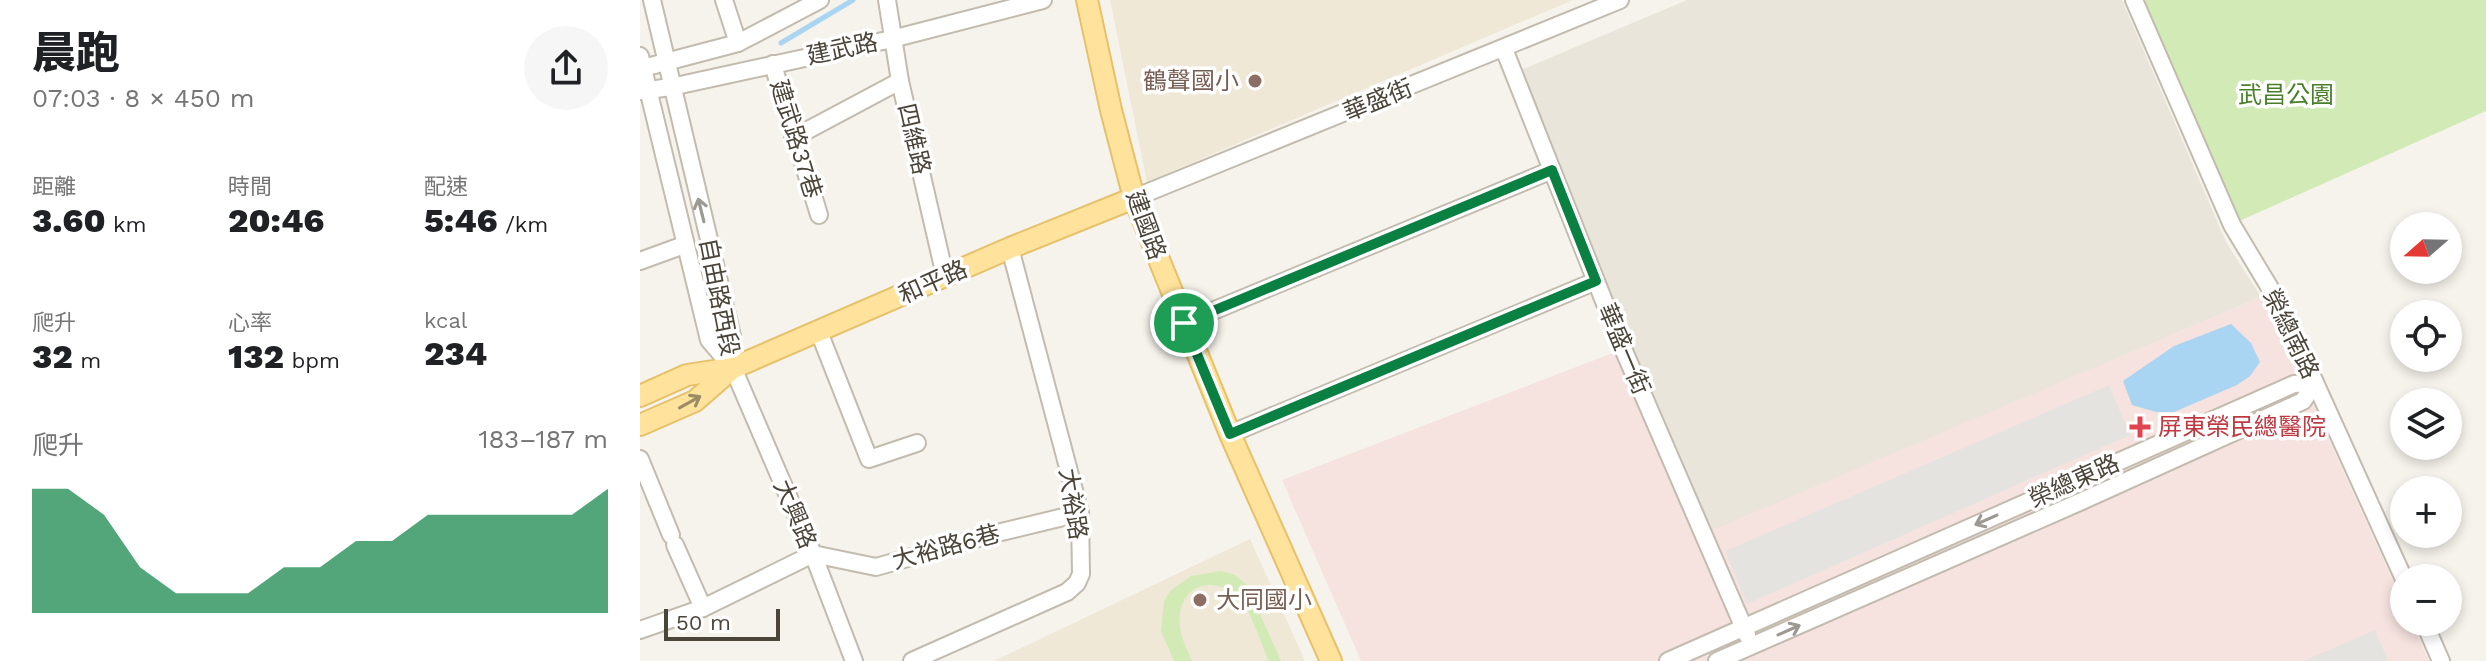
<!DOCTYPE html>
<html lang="zh-TW">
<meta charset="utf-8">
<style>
body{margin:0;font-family:"Work Sans","Noto Sans TC",sans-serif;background:#f6f6f6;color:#202124;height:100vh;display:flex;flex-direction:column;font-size:30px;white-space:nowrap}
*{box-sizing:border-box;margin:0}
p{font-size:26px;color:#757577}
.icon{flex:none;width:44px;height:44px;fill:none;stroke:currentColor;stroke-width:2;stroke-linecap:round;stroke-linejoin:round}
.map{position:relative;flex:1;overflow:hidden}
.side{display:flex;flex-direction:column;background:#fff;width:640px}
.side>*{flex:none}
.needle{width:52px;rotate:250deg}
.fabs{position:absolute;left:1750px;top:212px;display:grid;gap:16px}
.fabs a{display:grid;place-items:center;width:72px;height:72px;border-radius:50%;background:#fff;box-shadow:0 4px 12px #0003;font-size:40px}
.scale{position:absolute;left:24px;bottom:20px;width:116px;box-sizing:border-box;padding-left:8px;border:4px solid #4b4439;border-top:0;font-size:22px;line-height:28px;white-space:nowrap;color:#4b4439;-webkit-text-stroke:6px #fff;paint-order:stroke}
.pin{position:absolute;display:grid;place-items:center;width:68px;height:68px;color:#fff;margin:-34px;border:4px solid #fff;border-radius:50%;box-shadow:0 2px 8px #0007}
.round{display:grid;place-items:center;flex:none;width:84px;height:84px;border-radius:42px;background:#f6f6f6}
.overview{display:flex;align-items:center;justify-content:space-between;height:136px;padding:0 32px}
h1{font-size:44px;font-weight:800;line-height:60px}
.figures{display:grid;grid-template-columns:repeat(3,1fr);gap:12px;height:136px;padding:8px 32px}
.figures div{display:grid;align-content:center}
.figures b{font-size:34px;font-weight:800}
.figures small{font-size:22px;font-weight:400}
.figures p{font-size:22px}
.chart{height:224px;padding:16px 32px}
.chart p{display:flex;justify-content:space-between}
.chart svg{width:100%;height:144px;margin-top:8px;fill:#0b8043;opacity:.7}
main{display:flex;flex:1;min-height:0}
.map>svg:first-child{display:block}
.residential{fill:#eae5da}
.education{fill:#efe8d6}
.medical{fill:#f6e3e0}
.green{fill:#d2eab5}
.parking{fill:#e5e3e0}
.water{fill:#a9d4f2}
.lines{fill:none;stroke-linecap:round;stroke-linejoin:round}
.stream{stroke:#a9d4f2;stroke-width:5}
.minor-casing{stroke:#c2bbae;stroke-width:20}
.major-casing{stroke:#e6c16a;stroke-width:24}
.minor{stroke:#fff;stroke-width:16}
.major{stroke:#ffe39c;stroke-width:20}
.oneway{stroke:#9c9892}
.oneway2{stroke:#9c8c66}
.route-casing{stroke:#fff;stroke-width:16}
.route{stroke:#0b8043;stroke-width:10}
.education-dot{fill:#8d6e63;stroke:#fff;stroke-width:3}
.health-dot{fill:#e0444e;stroke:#fff;stroke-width:3}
.labels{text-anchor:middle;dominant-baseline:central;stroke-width:7;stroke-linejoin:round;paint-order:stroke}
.street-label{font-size:24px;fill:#4b4439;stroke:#fff}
.education-label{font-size:24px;fill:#785e54;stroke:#fff;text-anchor:end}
.park-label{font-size:24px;fill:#4a7f2a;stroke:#fff}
.health-label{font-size:24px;fill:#be3a42;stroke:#fff;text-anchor:start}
</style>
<main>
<section class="side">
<div class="overview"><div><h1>晨跑</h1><p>07:03 · 8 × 450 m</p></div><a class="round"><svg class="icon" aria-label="share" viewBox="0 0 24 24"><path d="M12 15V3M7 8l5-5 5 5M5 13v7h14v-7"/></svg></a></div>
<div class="figures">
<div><p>距離</p><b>3.60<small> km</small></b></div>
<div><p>時間</p><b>20:46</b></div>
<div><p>配速</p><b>5:46<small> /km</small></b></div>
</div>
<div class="figures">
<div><p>爬升</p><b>32<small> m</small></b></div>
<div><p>心率</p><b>132<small> bpm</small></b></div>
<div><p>kcal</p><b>234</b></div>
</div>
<div class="chart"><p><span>爬升</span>183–187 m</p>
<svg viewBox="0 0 160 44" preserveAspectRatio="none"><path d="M0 44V6L10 6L20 14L30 30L40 38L50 38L60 38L70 30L80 30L90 22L100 22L110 14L120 14L130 14L140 14L150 14L160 6V44z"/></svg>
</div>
</section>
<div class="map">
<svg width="1846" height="661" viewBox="0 0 1846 661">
<rect width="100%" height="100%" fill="#f6f3ec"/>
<path class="residential" d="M 1047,0 L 1482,0 L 1586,242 L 1621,297 L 1068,533 L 881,70 Z"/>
<g class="education">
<path d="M 470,0 L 933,0 L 507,182 Z"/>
<path d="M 610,539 L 665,661 L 354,661 Z"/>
</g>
<path class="medical" d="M 1621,297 L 1659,373 L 1764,605 L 1764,622 L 1771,622 L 1789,661 L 721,661 L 642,480 L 991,346 L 1068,532 Z"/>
<g class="green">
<path d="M 1500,0 L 1846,0 L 1846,111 L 1597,222 Z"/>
<path d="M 581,571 L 595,575 L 607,585 L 641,661 L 629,661 C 622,646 610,610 601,599 C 580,577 544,580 540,614 C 538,632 545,645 552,661 L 534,661 L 521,631 L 524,601 L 530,591 L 551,576 Z"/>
</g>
<g class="parking">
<path d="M 1469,385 L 1490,435 L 1107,604 L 1085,551 Z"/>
<path d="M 1735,630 L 1748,661 L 1663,661 Z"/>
</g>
<path class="water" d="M 1591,324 L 1611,343 L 1620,362 L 1610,376 L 1597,385 L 1534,412 L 1516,412 L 1492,405 L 1483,381 L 1534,346 Z"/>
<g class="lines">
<path class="stream" d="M 141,43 L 213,0"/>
<defs>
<g id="minor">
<path d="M 12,0 L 92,336 L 93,368"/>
<path d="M 84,0 L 98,43"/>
<path d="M 247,0 L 260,81 L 305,276"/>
<path d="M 1494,0 L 1592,225 L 1639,303 L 1764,579"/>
<path d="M 864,49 L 981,344 L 1107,635"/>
<path d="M 0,56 L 69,340 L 93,368 L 173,554 L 214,661"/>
<path d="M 133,64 C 147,115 164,164 179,215"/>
<path d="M 3,68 L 98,43 L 180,0"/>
<path d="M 0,91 L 31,87 L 252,39 L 403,0"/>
<path d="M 153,138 L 260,81"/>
<path d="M 494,198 L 980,0"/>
<path d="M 0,261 L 44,245"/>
<path d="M 544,323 L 912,170"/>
<path d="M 179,332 L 229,459 L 277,443"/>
<path d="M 590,434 L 956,281"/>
<path d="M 0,459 L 31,535"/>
<path d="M 35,545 L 63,608"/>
<path d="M 1784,622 L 1801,661"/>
<path d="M 0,630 L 63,608 L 173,554 L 236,567 L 353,534 L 440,513"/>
<path d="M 272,661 L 427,592 L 437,583 L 441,574 L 440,513 L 370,248"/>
<path d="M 1028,661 L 1654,384 L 1675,383"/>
<path d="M 1077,661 L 1442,501 L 1663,401 L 1675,383"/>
</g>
<g id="major">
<path d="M 447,0 L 471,110 L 494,198 L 590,434 L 691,661"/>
<path d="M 0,396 L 47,375 L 93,368 L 370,248 L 494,198"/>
<path d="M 0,425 L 55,401 L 93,368"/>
</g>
</defs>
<use href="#minor" class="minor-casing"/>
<use href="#major" class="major-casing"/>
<use href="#minor" class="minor"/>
<use href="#major" class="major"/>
</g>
<defs><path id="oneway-shaft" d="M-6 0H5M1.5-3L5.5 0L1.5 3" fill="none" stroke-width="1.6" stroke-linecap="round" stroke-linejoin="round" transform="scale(2)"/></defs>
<g class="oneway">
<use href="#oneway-shaft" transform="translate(61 210) rotate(-104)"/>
<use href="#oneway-shaft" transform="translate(1346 520) rotate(156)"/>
<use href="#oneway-shaft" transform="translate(1149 630) rotate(-24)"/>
</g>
<use class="oneway2" href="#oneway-shaft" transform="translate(50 402) rotate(-29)"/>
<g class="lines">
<defs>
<path id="route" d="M 912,170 L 956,281 L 590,434 L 544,323 Z"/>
</defs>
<use href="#route" class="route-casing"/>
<use href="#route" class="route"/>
</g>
<g class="education-dot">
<circle cx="615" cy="81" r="8"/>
<circle cx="560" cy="600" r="8"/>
</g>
<path class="health-dot" d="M1496 415h8v8h8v8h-8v8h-8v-8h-8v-8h8z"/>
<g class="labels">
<g class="street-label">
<text transform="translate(202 49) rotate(-12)">建武路</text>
<text transform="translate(738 100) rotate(-22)">華盛街</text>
<text transform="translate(156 139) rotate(73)">建武路37巷</text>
<text transform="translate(274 139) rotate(77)">四維路</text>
<text transform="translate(506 225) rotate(70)">建國路</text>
<text transform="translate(293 282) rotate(-24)">和平路</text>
<text transform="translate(79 297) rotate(79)">自由路西段</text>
<text transform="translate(1651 334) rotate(64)">榮總南路</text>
<text transform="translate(984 349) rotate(67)">華盛一街</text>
<text transform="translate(1434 481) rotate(-24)">榮總東路</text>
<text transform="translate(433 504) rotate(81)">大裕路</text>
<text transform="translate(155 514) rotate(67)">大興路</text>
<text transform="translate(306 547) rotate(-15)">大裕路6巷</text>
</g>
<g class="education-label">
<text x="599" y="81">鶴聲國小</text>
<text x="576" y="600" text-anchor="start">大同國小</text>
</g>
<g class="park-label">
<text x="1646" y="95">武昌公園</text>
</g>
<g class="health-label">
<text x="1518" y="427">屏東榮民總醫院</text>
</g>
</g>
</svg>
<div class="fabs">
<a><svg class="needle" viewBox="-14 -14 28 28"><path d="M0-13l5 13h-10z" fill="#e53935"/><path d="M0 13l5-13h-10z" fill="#757577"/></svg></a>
<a><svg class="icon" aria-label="locate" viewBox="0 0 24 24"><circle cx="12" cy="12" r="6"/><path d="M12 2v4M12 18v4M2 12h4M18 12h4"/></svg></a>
<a><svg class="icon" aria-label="layers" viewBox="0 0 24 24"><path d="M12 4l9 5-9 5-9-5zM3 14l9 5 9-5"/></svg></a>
<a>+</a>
<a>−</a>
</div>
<div class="scale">50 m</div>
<div class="pin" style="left:544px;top:323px;background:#1e9e55"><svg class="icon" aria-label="arrive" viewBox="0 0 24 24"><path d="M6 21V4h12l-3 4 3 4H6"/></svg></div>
</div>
</main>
